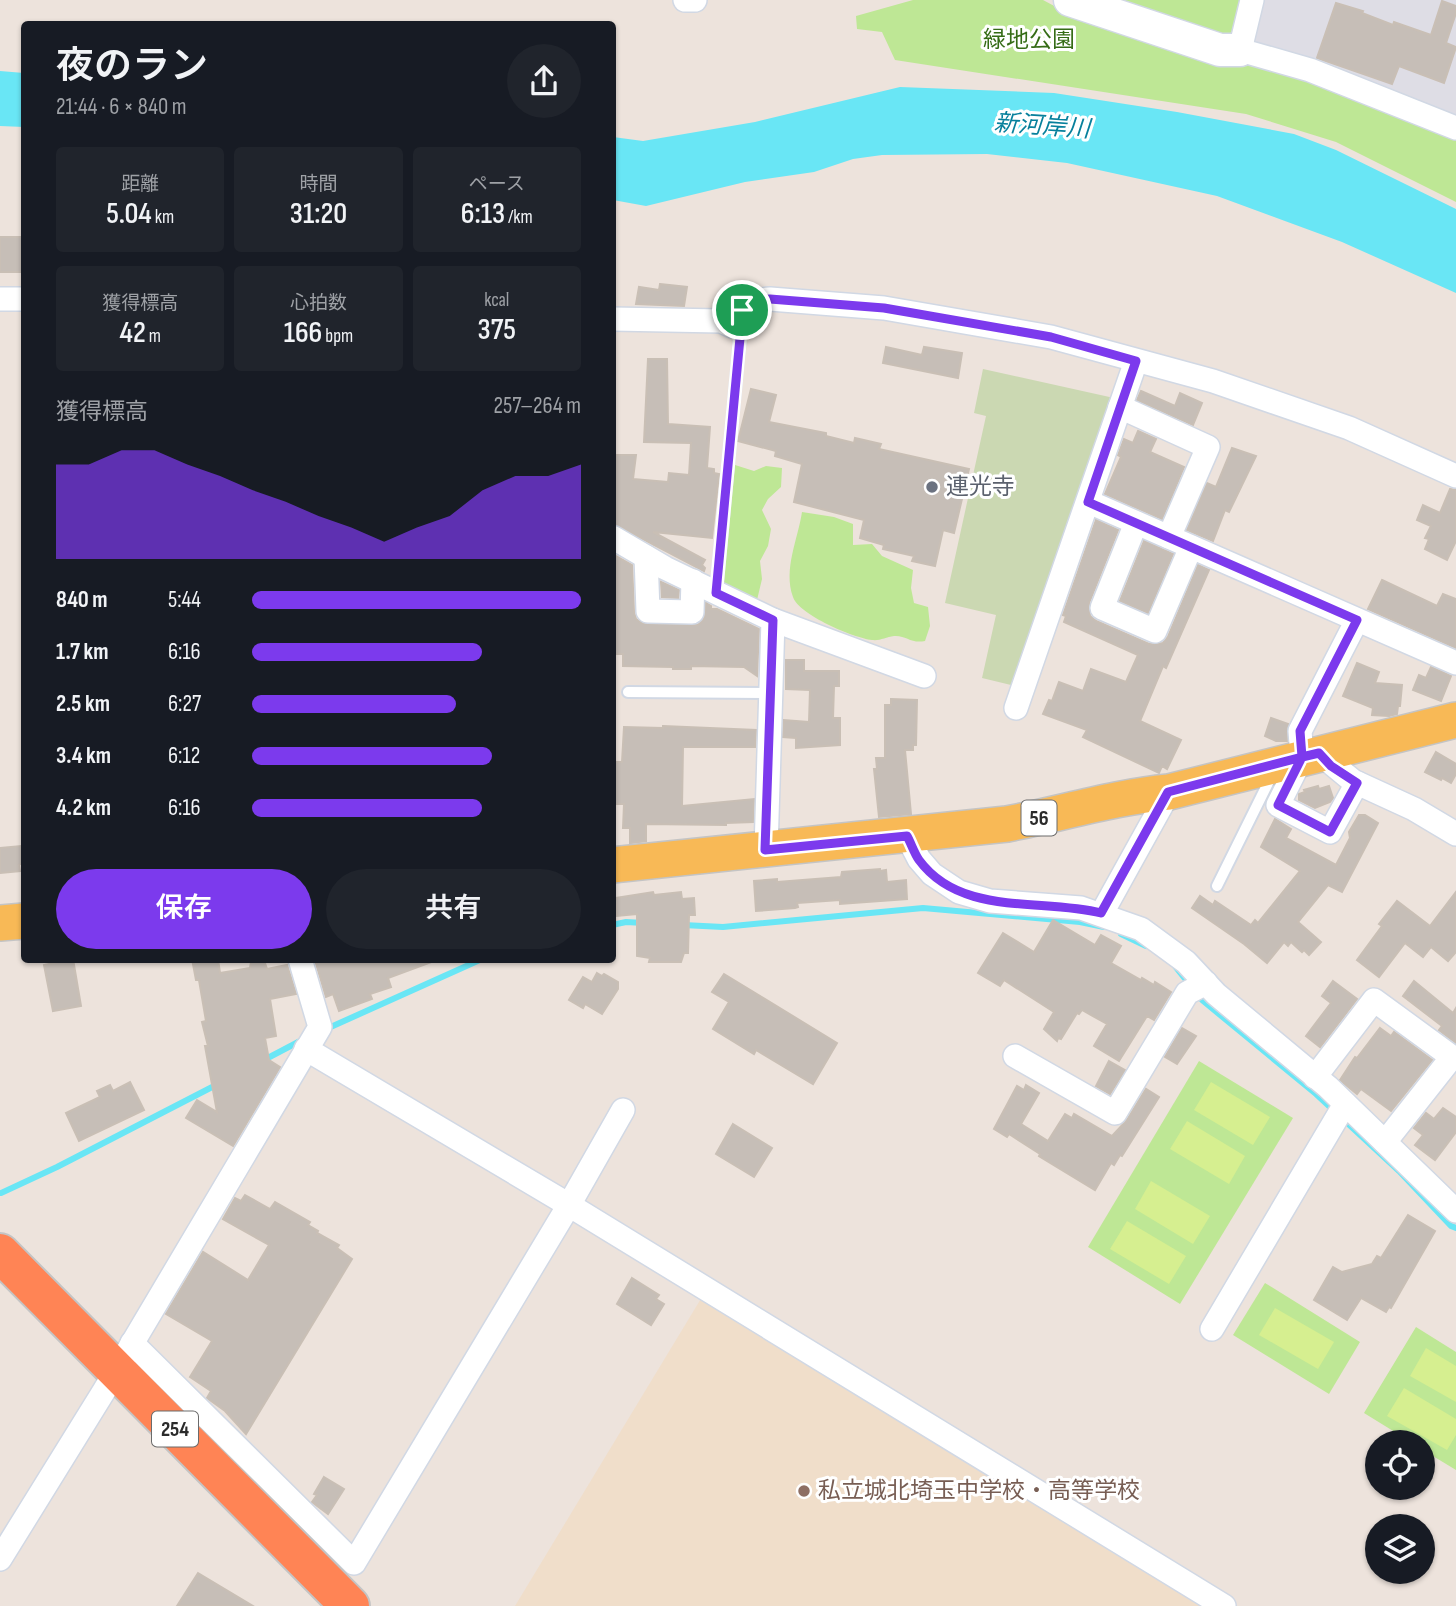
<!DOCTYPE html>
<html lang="ja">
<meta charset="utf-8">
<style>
body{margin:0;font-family:"Sofia Sans Condensed","Noto Sans JP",sans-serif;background:#20242c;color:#f1f3f6;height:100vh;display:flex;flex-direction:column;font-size:26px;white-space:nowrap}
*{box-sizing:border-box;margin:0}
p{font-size:23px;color:#9ea1a6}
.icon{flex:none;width:38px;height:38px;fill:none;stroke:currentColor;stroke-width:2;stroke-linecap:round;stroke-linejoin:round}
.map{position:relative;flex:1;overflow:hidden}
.sheet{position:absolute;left:21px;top:21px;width:595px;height:942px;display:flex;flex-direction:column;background:#171b24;border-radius:7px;box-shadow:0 2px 5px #0004}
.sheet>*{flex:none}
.buttons{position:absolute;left:1365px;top:1430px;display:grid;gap:14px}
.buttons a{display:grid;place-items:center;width:70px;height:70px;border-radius:50%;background:#171b24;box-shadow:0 2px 5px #0004;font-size:35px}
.pin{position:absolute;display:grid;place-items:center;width:60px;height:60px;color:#fff;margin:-30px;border:4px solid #fff;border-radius:50%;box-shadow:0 2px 7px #0007}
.round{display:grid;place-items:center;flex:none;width:74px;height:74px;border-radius:37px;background:#20242c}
.overview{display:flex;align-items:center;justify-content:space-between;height:119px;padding:0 35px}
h1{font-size:38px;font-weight:600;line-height:52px}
.metrics{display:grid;grid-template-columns:repeat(3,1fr);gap:10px;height:119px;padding:7px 35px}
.metrics div{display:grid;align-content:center;border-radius:7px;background:#20242c;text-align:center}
.metrics b{font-size:30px;font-weight:600}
.metrics small{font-size:19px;font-weight:400}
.metrics p{font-size:19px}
.chart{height:196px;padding:14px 35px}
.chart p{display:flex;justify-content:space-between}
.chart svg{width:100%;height:126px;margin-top:7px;fill:#7c3aed;opacity:.7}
.primary-button{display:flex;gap:14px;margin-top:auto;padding:14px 35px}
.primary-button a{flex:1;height:80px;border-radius:42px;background:#7c3aed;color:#fff;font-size:28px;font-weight:600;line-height:80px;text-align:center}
.primary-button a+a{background:#20242c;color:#f1f3f6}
ul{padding:0 35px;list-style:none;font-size:23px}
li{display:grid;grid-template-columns:112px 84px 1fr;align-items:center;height:52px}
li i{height:18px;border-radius:9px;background:#7c3aed}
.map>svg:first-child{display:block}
.industrial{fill:#dedde5}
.education{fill:#f0deca}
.green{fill:#bee795}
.cemetery{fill:#cbd8b2}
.pitch{fill:#d6ef90}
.water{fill:#69e6f5}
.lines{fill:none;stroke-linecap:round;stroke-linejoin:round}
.stream{stroke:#69e6f5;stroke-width:6}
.building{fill:#c6beb7;stroke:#c9bfb5;stroke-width:2}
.lane-casing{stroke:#d1d8e4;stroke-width:14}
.street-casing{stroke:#d1d8e4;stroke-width:26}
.secondary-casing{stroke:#d1d8e4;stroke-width:35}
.primary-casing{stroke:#c4c4c4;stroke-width:38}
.highway-casing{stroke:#c4c4c4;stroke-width:42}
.lane{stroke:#fff;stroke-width:10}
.street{stroke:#fff;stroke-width:23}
.secondary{stroke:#fff;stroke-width:32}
.primary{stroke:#f8b956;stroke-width:35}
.highway{stroke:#ff8455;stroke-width:38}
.route-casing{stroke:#fff;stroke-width:14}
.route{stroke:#7c3aed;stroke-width:9}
.worship-dot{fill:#6b7280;stroke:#fff;stroke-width:2.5}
.education-dot{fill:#8d6e63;stroke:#fff;stroke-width:2.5}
.labels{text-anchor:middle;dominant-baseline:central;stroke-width:6;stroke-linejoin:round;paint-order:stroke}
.shield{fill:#fff;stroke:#6b6b6b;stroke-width:2}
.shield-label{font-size:21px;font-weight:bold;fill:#2b2b2b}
.park-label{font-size:23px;fill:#356c16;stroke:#fff}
.worship-label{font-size:23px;fill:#5b616d;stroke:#fff;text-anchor:start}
.education-label{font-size:23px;fill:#785e54;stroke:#fff;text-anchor:start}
.water-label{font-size:24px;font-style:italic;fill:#07809c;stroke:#fff}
</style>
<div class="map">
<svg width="1456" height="1606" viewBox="0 0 1456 1606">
<rect width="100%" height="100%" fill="#ede3dc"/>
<path class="industrial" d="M 1261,0 L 1456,0 L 1456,120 L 1250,44 Z"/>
<path class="education" d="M 702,1297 L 1214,1606 L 515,1606 Z"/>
<g class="green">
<path d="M 913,0 L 1043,0 L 1058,8 L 1303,78 L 1456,137 L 1456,202 L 1336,142 L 1246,114 L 895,60 L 882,32 L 857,29 L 856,16 Z"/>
<path d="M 1100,0 L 1242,0 L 1234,30 L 1226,37 Z"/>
<path d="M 735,465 L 754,471 L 766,466 L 782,468 L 781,487 L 768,499 L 762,510 L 771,529 L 768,546 L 760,561 L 762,579 L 757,600 L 722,586 Z"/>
<path d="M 802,512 L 834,517 L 853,524 L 853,545 L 872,544 L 882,556 L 913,570 L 911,588 L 914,603 L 928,607 L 930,626 L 925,641 C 911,644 906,635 894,636 C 886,637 880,641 872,640 C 854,638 799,615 793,597 C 783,569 798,539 802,512 Z"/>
<path d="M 1199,1061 L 1293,1118 L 1180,1304 L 1088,1247 Z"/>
<path d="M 1265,1283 L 1360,1342 L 1329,1394 L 1233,1335 Z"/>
<path d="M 1416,1327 L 1456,1352 L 1456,1470 L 1423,1450 L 1423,1442 L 1411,1442 L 1364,1413 Z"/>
</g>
<path class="cemetery" d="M 983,369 L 1114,398 L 1011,685 L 982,678 L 996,615 L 945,603 L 986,416 L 974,413 Z"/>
<g class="pitch">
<path d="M 1211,1082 L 1270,1117 L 1253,1145 L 1194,1110 Z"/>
<path d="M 1187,1121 L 1245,1156 L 1229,1184 L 1170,1149 Z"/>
<path d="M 1151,1181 L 1210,1216 L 1193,1244 L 1135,1209 Z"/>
<path d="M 1127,1221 L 1186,1256 L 1169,1284 L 1110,1249 Z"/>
<path d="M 1275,1308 L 1334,1342 L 1318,1369 L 1259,1335 Z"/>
<path d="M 1426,1348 L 1456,1366 L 1456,1402 L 1410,1376 Z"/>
<path d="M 1404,1388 L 1456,1419 L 1456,1435 L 1447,1450 L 1387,1416 Z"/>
</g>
<g class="water">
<path d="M 0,71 L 24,73 L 24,127 L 0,126 Z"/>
<path d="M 900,87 L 1054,93 L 1177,112 L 1294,134 L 1336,150 L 1456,209 L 1456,293 L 1342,242 L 1217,196 L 1067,163 L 987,154 L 882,155 L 853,159 L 814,172 L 745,182 L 646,206 L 613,200 L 613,137 L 643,141 L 755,122 Z"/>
</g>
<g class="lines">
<g class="stream">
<path d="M 612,925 L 626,922 L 644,923"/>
<path d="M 683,925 L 723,927 L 923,908 L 1080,922 L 1104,927"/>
<path d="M 1121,934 L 1146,946"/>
<path d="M 1174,965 L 1202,1000 L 1316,1094 L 1399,1171 L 1451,1226 L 1456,1228"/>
<path d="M 324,1030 L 482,959"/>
<path d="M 262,1061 L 302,1040"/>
<path d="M 1,1193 L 57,1167 L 218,1084"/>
</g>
</g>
<g class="building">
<path d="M 1442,1 L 1456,6 L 1456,13 L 1446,43 L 1456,47 L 1444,83 L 1399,66 L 1392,84 L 1317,58 L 1336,3 L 1363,11 L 1362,13 L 1393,25 L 1394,22 L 1431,35 Z"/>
<rect x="0" y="237" width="24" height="35"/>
<path d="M 660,284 L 687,287 L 684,306 L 636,304 L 639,287 L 659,290 Z"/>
<path d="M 886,347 L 922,355 L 924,347 L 962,353 L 958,378 L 883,363 Z"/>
<path d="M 648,359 L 667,359 L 668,424 L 710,427 L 707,468 L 714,469 L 714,473 L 719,474 L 712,538 L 653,532 L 705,560 L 702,565 L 705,568 L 704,571 L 612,523 L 612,455 L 636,455 L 633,479 L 668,482 L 669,473 L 689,475 L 691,443 L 644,442 Z"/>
<path d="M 751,389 L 776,395 L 769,422 L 826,433 L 826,436 L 854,443 L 855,438 L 881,444 L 879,449 L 969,469 L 954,533 L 943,530 L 935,566 L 912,561 L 914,556 L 883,549 L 884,545 L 860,538 L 864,520 L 794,502 L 802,464 L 775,456 L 776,451 L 738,441 Z"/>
<path d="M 1141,391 L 1175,406 L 1180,393 L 1202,403 L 1193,425 L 1137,400 Z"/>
<path d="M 1138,431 L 1156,439 L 1150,452 L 1184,467 L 1162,519 L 1105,494 L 1121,457 L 1118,455 L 1124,439 L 1133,443 Z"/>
<path d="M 1232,448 L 1256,456 L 1229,512 L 1225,510 L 1213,541 L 1187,530 L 1207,483 L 1216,487 Z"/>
<path d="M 1450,489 L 1456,490 L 1456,541 L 1447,560 L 1425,549 L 1429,539 L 1425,538 L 1431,526 L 1417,520 L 1423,505 L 1440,513 Z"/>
<path d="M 1096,520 L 1118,530 L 1089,603 L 1090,616 L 1096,621 L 1149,644 L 1163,643 L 1168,637 L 1198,565 L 1209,570 L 1166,668 L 1163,666 L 1140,721 L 1181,740 L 1167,769 L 1162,766 L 1159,773 L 1083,737 L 1087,730 L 1043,714 L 1049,700 L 1052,701 L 1059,682 L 1083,691 L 1091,669 L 1126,682 L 1138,655 L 1064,622 L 1066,616 L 1063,615 Z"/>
<path d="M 1144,541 L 1173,554 L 1148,613 L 1120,601 Z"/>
<path d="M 612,554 L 632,565 L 634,612 L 636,619 L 642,623 L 698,625 L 704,619 L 706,603 L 711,606 L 711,609 L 717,609 L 759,629 L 757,676 L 744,667 L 691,666 L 691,669 L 673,669 L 673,667 L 623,666 L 623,654 L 612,654 Z"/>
<path d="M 1382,580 L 1437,606 L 1443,594 L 1456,599 L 1456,648 L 1368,609 Z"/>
<path d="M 661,582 L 679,590 L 678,598 L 662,597 Z"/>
<path d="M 786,660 L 804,660 L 804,671 L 839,671 L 839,686 L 834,686 L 833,718 L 840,718 L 840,745 L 796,748 L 796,738 L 783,737 L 784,720 L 809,722 L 810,690 L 786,689 Z"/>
<path d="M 1357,663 L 1379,672 L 1375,683 L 1402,685 L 1400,706 L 1398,706 L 1397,714 L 1389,716 L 1372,715 L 1373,708 L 1343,696 Z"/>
<path d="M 1431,667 L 1451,676 L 1441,701 L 1413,690 L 1419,675 L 1426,678 Z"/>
<path d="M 891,699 L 917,700 L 916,745 L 913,745 L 913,750 L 905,750 L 911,814 L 879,817 L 874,769 L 877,769 L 876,758 L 885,758 L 885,705 L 891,705 Z"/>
<path d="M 1271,718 L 1288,724 L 1287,741 L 1276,741 L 1265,736 Z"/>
<path d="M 663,726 L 756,730 L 755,747 L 683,747 L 682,806 L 754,799 L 753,822 L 726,823 L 726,825 L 646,824 L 646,841 L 630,843 L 630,828 L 623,828 L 624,804 L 612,804 L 612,762 L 622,762 L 624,727 L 663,728 Z"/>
<path d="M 1436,752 L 1456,764 L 1456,774 L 1451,783 L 1442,778 L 1441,780 L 1425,772 Z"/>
<path d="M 1318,786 L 1319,789 L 1329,786 L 1333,798 L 1330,802 L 1315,808 L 1299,800 L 1299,794 L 1305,792 L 1304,790 Z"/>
<path d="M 1359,815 L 1365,815 L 1378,823 L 1342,892 L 1328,885 L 1298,922 L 1321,942 L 1309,955 L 1304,950 L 1302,952 L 1291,942 L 1288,946 L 1284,942 L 1267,963 L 1244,944 L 1192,908 L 1200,896 L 1213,905 L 1215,901 L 1251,925 L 1255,920 L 1258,923 L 1300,871 L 1261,847 L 1275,819 L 1291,829 L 1286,838 L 1336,865 L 1350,838 L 1349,832 Z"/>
<path d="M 21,846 L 24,862 L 19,865 L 20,871 L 0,873 L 0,848 Z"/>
<path d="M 880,869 L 880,871 L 886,870 L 887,882 L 906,880 L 907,899 L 840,904 L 840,900 L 797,903 L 798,907 L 795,908 L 756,911 L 754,881 L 777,879 L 777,882 L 841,877 L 842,872 Z"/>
<path d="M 653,892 L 654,895 L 681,892 L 682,899 L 694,898 L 695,915 L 689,915 L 688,953 L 684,953 L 681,962 L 649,962 L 650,958 L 637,956 L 637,914 L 617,916 L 615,898 Z"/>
<path d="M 1456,892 L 1456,952 L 1448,961 L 1431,947 L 1423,957 L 1405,943 L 1379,977 L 1357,960 L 1382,926 L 1379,924 L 1397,901 L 1430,926 Z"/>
<path d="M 1053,920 L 1095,945 L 1101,935 L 1121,946 L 1111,963 L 1141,980 L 1142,978 L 1154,985 L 1155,982 L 1171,992 L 1154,1020 L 1147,1016 L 1119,1061 L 1094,1046 L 1107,1024 L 1082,1010 L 1079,1014 L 1077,1013 L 1061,1039 L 1058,1038 L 1057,1041 L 1044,1029 L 1054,1012 L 1004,980 L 1000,986 L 978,973 L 1003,933 L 1034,952 Z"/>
<path d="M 73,959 L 81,1006 L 53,1011 L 44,965 Z"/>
<path d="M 192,959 L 218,959 L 220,973 L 250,968 L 251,962 L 264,960 L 267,969 L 287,965 L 296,994 L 270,999 L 276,1036 L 265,1038 L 269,1060 L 280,1067 L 233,1146 L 186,1118 L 197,1100 L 217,1112 L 205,1046 L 208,1046 L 202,1022 L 206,1021 L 199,980 L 196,980 Z"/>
<path d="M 319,959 L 434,959 L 434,961 L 388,978 L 391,987 L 370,994 L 372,999 L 339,1011 L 333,994 L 326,997 L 315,960 Z"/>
<path d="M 597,973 L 602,976 L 604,974 L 618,982 L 618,989 L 602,1014 L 585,1004 L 583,1008 L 569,1000 L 583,977 L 592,982 Z"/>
<path d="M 724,974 L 837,1043 L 813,1084 L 756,1050 L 754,1054 L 713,1029 L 729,1002 L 712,992 Z"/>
<path d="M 1333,981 L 1357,999 L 1320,1047 L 1306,1036 L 1331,1003 L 1322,996 Z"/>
<path d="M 1414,981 L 1453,1013 L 1456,1008 L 1456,1043 L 1439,1030 L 1442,1026 L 1403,996 Z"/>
<path d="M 1182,1028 L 1196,1036 L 1177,1064 L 1165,1057 Z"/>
<path d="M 1380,1028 L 1391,1036 L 1394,1032 L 1432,1060 L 1391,1111 L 1361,1089 L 1357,1094 L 1340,1080 L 1355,1057 L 1357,1058 Z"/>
<path d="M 1109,1061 L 1125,1070 L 1110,1094 L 1096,1086 Z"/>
<path d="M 130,1082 L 144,1110 L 79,1141 L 66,1113 L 100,1097 L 97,1091 L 110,1085 L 113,1091 Z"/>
<path d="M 1026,1085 L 1039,1093 L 1021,1124 L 1048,1141 L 1065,1114 L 1072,1118 L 1074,1114 L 1112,1136 L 1127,1120 L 1146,1089 L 1159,1097 L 1122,1156 L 1120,1155 L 1114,1165 L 1111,1163 L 1095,1190 L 1039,1156 L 1040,1154 L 1009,1134 L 1007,1137 L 994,1129 L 1017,1086 L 1024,1090 Z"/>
<path d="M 1443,1108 L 1456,1117 L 1456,1132 L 1435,1160 L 1415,1145 L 1423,1135 L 1414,1128 L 1426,1113 L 1434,1119 Z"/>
<path d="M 733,1124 L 772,1148 L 754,1177 L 716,1154 Z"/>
<path d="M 245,1195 L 270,1209 L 275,1202 L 310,1222 L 308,1225 L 318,1231 L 317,1233 L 339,1245 L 337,1248 L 352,1259 L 246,1434 L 225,1411 L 207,1398 L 211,1391 L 190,1377 L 212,1341 L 166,1314 L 203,1252 L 248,1280 L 269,1245 L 223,1219 L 235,1198 L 241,1201 Z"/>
<path d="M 1408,1215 L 1435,1231 L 1391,1308 L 1389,1307 L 1386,1312 L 1361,1298 L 1347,1320 L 1314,1300 L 1333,1267 L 1342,1272 L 1372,1264 L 1377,1256 L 1381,1258 Z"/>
<path d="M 632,1278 L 659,1295 L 656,1299 L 664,1304 L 651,1325 L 617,1304 Z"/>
<path d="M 324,1477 L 344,1489 L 328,1514 L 312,1502 L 317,1495 L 314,1494 Z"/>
<path d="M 198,1573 L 253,1606 L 177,1606 Z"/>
</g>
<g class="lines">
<defs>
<g id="lane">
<path d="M 716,593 L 740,338 L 732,326"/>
<path d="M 628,692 L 771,693"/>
<path d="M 1217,886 L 1273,773"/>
</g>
<g id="street">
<path d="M 685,0 L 695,0"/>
<path d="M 1252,0 L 1240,50 L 1310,70 L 1456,128"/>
<path d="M 0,299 L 24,299"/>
<path d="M 612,319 L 721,321 L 732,326 C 743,309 749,300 770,299 L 884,308 L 1051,337 L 1213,381 L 1349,428 L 1456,476"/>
<path d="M 1120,407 L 1208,447 L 1169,537"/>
<path d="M 1089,502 L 1456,663"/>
<path d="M 1136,523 L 1102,608 L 1155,631 L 1191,547"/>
<path d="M 612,537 L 665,568 L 773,620 L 766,850"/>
<path d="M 646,557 L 648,611 L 692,612 L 693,581"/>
<path d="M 773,620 L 924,676"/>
<path d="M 1357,620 L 1300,731 L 1302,757 L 1278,805 L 1330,832 L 1357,783"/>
<path d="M 1016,708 L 1136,361"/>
<path d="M 1319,753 L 1353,781 L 1414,809 L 1456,834"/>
<path d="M 907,836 L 919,859 L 932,874 L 959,892 L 990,901 L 1081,908 L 1141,929 L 1186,962 L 1216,994 L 1328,1087 L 1456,1211"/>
<path d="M 1102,913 L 1169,792"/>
<path d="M 306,1049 L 569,1205 L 1224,1606"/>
<path d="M 1015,1056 L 1115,1113 L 1187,993 L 1206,983"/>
<path d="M 1315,1077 L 1374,1000 L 1452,1057 L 1385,1142"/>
<path d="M 1212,1329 L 1345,1104"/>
<path d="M 132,1343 L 354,1563 L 569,1205 L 623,1110"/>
<path d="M 0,1559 L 104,1391 L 320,1027 L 300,959"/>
</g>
<path id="secondary" d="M 1070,0 L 1220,50 L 1240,50"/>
<g id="primary">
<path d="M 612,865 L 1007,824 C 1060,814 1115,797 1169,792 L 1456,720"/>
<path d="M 0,923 L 24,921"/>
</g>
<path id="highway" d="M 0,1253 L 350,1606"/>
</defs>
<use href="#lane" class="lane-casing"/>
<use href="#street" class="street-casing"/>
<use href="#secondary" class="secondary-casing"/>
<use href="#primary" class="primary-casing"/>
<use href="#highway" class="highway-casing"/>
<use href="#lane" class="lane"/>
<use href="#street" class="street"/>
<use href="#secondary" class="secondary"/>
<use href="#primary" class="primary"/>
<use href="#highway" class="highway"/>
</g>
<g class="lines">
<defs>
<path id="route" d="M 742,310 L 732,326 L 740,338 L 716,593 L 773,620 L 765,850 L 907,836 C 911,843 914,853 919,860 C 961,917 1042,898 1101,913 L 1168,792 L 1302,757 L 1278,805 L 1330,832 L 1357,783 L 1331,766 L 1319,753 L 1302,757 L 1300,731 L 1357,620 L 1088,502 L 1136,361 L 1051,337 L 884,308 L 770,299 L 757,300 L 742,310"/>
</defs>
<use href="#route" class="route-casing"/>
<use href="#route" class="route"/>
</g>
<circle class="worship-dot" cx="932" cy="487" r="7"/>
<circle class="education-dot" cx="804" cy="1491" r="7"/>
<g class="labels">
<g class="shield">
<rect x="1021.5" y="800.5" width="35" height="35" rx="5"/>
<rect x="152" y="1411.5" width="46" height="35" rx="5"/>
</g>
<g class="shield-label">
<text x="1039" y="818">56</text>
<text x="175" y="1429">254</text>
</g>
<g class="park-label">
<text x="1029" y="40">緑地公園</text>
</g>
<g class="worship-label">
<text x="946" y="487">連光寺</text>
</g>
<g class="education-label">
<text x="818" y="1491">私立城北埼玉中学校・高等学校</text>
</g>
<g class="water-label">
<text transform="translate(1042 126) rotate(4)">新河岸川</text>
</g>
</g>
</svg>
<div class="buttons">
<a><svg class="icon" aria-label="locate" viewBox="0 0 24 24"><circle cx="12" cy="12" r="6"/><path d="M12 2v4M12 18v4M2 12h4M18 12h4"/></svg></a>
<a><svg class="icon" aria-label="layers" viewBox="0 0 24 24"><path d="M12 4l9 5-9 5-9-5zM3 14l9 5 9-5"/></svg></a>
</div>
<div class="pin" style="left:742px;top:310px;background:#1e9e55"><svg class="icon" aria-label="arrive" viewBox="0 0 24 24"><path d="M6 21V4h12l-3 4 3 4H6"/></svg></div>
<section class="sheet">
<div class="overview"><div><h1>夜のラン</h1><p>21:44 · 6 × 840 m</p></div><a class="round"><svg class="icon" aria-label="share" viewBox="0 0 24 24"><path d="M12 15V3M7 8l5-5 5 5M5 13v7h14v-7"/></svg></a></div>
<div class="metrics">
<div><p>距離</p><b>5.04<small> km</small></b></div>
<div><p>時間</p><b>31:20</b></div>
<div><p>ペース</p><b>6:13<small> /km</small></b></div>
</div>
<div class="metrics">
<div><p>獲得標高</p><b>42<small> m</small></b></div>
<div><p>心拍数</p><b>166<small> bpm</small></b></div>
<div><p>kcal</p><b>375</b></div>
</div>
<div class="chart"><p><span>獲得標高</span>257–264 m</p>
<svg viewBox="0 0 160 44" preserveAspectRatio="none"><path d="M0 44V11L10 11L20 6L30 6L40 11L50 15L60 20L70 24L80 29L90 33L100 38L110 33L120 29L130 20L140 15L150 15L160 11V44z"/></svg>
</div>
<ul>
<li><b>840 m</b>5:44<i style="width:100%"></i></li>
<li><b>1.7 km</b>6:16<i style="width:70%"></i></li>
<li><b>2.5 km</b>6:27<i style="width:62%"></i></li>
<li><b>3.4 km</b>6:12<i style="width:73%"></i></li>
<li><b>4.2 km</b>6:16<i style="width:70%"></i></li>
</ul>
<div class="primary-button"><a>保存</a><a>共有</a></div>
</section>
</div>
